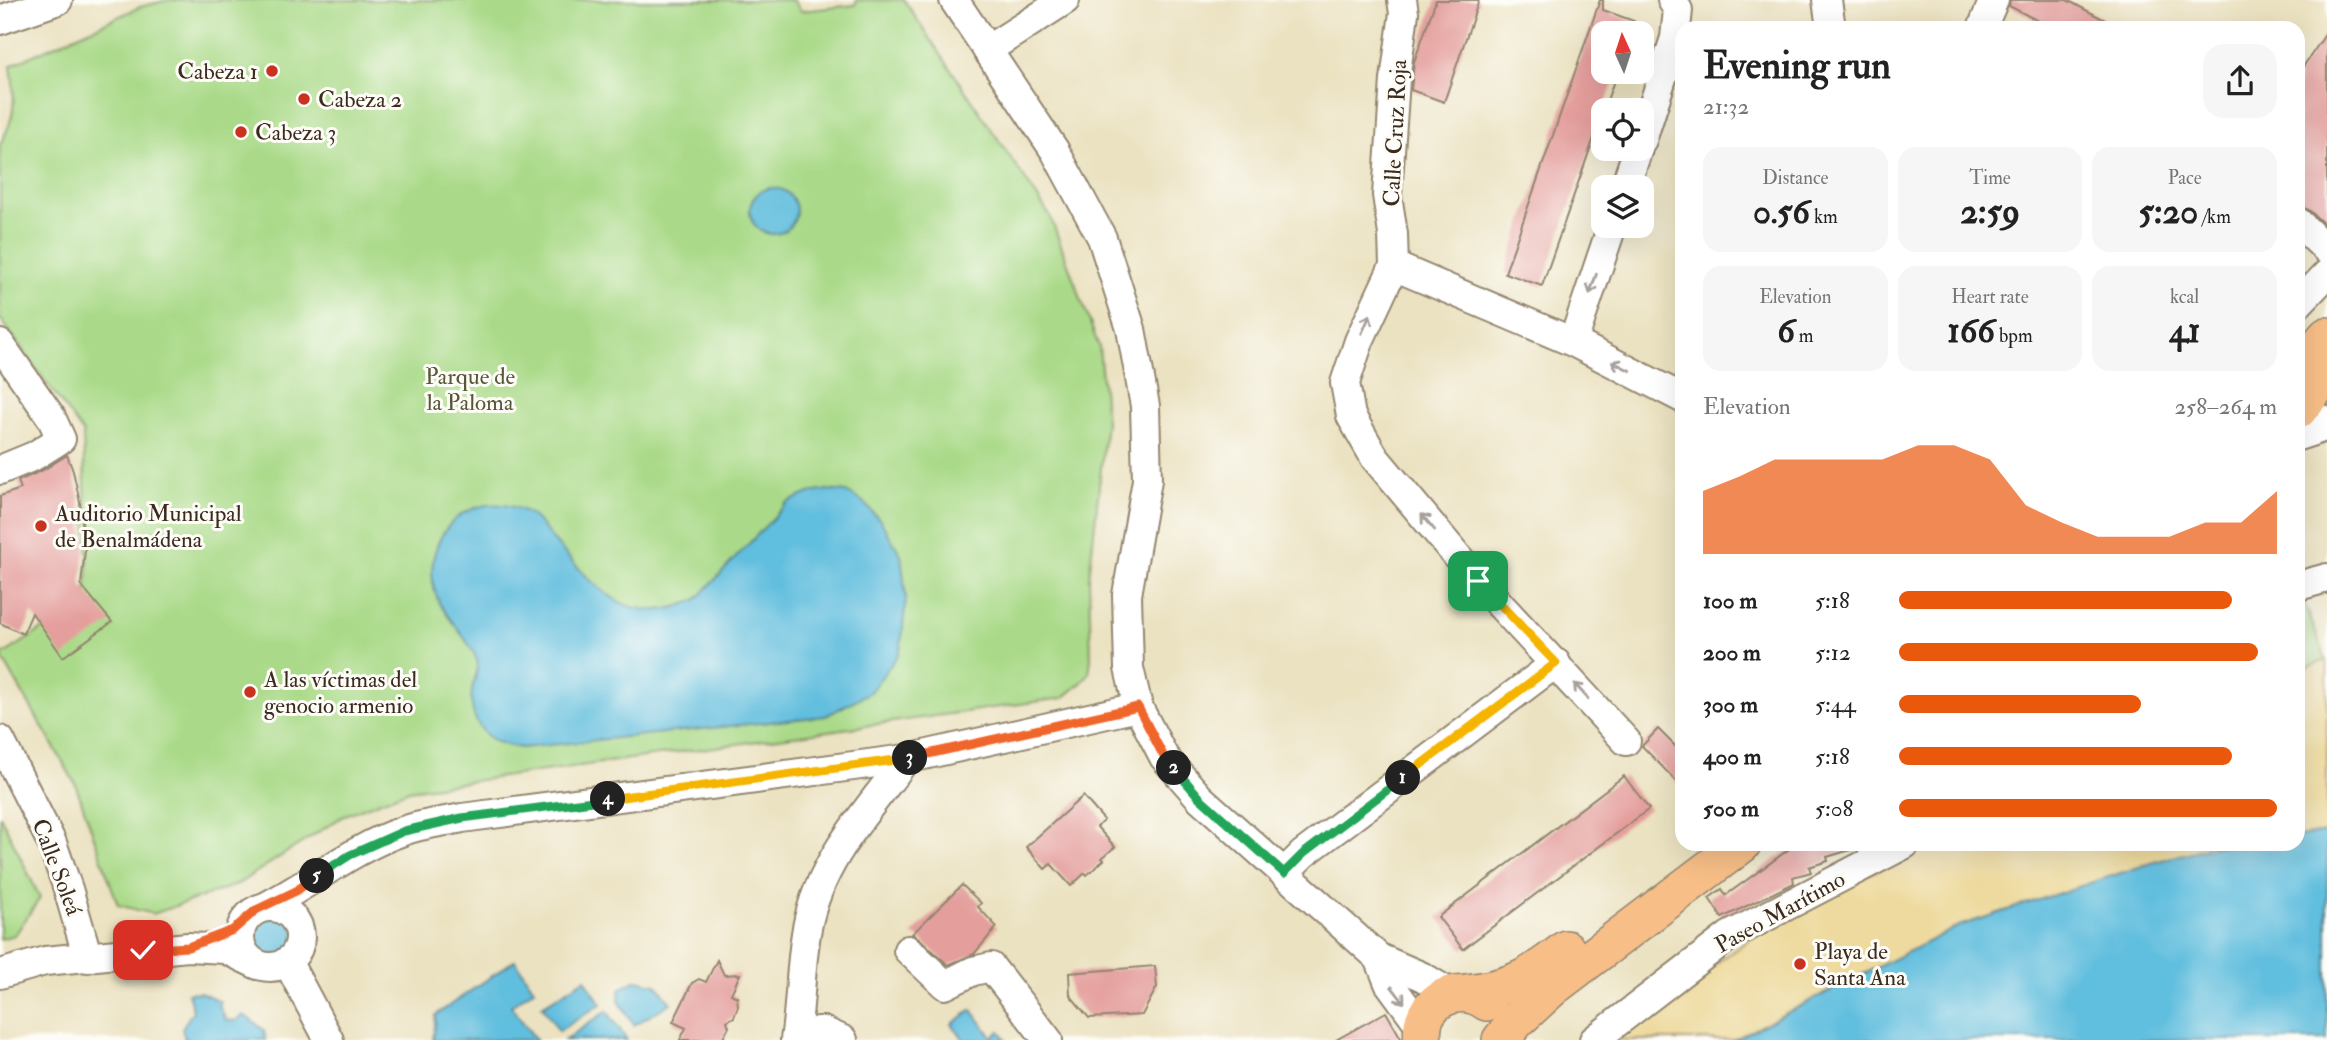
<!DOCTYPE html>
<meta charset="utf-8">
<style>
body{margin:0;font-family:"IM FELL Double Pica",serif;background:#f6f6f6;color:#222;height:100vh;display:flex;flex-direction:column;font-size:26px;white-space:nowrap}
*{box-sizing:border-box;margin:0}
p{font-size:23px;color:#767676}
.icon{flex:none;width:38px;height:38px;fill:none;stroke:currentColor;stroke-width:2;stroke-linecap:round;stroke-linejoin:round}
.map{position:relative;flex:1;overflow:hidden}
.drawer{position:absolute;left:1675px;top:21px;width:630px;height:830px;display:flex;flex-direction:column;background:#fff;border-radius:21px;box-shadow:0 7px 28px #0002}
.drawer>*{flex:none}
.needle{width:46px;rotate:357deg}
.controls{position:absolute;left:1591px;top:21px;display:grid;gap:14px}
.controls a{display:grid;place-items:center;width:63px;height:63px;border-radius:14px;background:#fff;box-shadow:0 7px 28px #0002;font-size:35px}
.pin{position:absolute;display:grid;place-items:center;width:60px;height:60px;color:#fff;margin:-30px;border-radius:14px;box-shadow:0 4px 10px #0006}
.km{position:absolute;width:35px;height:35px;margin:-18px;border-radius:50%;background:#222;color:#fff;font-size:19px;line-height:35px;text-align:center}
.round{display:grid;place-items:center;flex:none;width:74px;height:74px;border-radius:21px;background:#f6f6f6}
.headline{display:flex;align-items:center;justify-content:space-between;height:119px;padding:0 28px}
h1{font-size:38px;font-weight:800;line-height:52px}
.stats{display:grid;grid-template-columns:repeat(3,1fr);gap:10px;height:119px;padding:7px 28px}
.stats div{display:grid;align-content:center;border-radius:18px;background:#f6f6f6;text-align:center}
.stats b{font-size:35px;font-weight:800}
.stats small{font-size:19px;font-weight:400}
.stats p{font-size:19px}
.chart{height:196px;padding:14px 28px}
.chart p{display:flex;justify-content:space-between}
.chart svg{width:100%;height:126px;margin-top:7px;fill:#ea580c;opacity:.7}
ul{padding:0 28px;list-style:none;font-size:23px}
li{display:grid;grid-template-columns:112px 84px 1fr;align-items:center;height:52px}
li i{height:18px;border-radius:9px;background:#ea580c}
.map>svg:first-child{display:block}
.green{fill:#aada89;stroke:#728254;stroke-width:2}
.sand{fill:#eeda9e;stroke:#94825e;stroke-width:2}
.water{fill:#60bede;stroke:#4e747e;stroke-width:2}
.building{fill:#e49e9c}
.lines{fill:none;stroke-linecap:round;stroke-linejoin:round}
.minor-casing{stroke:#938670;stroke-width:32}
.major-casing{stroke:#938670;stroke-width:40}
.minor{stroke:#fff;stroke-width:28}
.major{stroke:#f7be87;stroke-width:37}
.oneway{stroke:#a79f9a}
.split-1-casing{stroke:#fff;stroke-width:14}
.split-2-casing{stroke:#fff;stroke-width:14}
.split-3-casing{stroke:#fff;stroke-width:14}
.split-4-casing{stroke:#fff;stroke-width:14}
.split-5-casing{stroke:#fff;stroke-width:14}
.split-6-casing{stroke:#fff;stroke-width:14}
.split-1{stroke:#f5b400;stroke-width:9}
.split-2{stroke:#22a559;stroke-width:9}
.split-3{stroke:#f0652b;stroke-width:9}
.split-4{stroke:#f5b400;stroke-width:9}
.split-5{stroke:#22a559;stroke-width:9}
.split-6{stroke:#f0652b;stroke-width:9}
.poi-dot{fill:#c8321e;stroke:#fdfcf7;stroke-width:2.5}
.labels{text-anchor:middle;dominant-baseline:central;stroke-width:6;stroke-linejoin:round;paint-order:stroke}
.poi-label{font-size:23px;fill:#3b2a1e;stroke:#fdfcf7;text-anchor:start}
.street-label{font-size:23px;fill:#3b2a1e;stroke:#fdfcf7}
.park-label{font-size:23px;fill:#575639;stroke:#fdfcf7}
</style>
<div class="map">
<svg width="2327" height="1040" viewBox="0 0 2327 1040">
<rect width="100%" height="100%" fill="#fdfcf7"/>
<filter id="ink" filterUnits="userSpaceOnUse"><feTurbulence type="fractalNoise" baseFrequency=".0143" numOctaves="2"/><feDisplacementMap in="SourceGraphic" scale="14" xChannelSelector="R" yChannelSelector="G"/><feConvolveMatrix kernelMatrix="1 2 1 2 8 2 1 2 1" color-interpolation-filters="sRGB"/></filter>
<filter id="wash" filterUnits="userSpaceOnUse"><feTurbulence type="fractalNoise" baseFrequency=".00686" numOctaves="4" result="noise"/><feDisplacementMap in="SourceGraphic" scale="28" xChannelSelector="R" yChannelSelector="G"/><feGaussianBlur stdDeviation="1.57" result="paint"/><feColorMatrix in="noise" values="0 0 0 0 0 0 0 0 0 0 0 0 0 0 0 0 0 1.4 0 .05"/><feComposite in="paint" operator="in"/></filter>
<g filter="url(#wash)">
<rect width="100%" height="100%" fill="#ebe2c1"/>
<g class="green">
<path d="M 168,0 L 793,0 L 801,11 L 855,5 L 857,0 L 904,0 L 1050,216 L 1099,347 L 1106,422 L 1089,578 L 1091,659 L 1089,673 L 1081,683 L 1063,698 L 409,790 L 345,815 L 236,885 L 153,914 L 118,905 L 75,783 L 1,656 L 86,601 L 88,560 L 83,433 L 0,318 L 0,144 C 17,116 15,97 11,65 L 140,7 Z"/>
<path d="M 2303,599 L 2326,660 L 2298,671 L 2298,601 Z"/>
<path d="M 0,815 L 40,898 L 15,935 L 0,939 Z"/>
</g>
<g class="sand">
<path d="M 2327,660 L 2327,832 L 2298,836 L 2298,671 Z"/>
<path d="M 1929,844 L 2237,844 L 2210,847 L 1811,1001 L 1733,1040 L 1609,1040 L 1775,921 Z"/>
</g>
<g class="water">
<circle cx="773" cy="211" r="23"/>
<path d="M 828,490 L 846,492 L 862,501 L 880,520 L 901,555 L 906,598 L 901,646 L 898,655 L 870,692 L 826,716 L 521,748 C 513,746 503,745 495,741 C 478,732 469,710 472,691 C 473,681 480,670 477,660 C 468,637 450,623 439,602 C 422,567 438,518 478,507 C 495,502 515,505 530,514 C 539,520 547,533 555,542 C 596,588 630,632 697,599 L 788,502 L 809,493 Z"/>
<path d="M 2327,832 L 2327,1040 L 1733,1040 L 1959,926 L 2154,862 L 2210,847 L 2237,844 L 2298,844 L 2298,836 Z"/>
<circle cx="271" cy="937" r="24"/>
<path d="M 515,960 L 534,989 L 511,1006 L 536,1040 L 433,1040 L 436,1015 Z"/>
<path d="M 585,979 L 601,1004 L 559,1031 L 542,1006 Z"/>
<path d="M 636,980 L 656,984 L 671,1003 L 634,1025 L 619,1001 L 620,989 Z"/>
<path d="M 200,992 L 220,1001 L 219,1006 L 226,1020 L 235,1021 L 244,1015 L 264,1030 L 266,1040 L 185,1040 L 182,1028 L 193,1011 L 188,993 Z"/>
<path d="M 972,1010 L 992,1037 L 1000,1031 L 1006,1040 L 964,1040 L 952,1024 Z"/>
<path d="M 607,1011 L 627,1040 L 565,1040 Z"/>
</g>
<g id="blocks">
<g class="building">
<path d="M 1436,0 L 1479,0 L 1444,102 L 1411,90 L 1414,62 Z"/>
<path d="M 1600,0 L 1603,0 L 1603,10 L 1634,21 L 1630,33 L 1603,33 L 1603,72 L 1617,72 L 1542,286 L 1505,273 Z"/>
<path d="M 2010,0 L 2067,0 L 2120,28 L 2052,28 L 2009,6 Z"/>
<path d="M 2327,32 L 2327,227 L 2309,210 L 2298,206 L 2298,74 Z"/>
<path d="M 67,455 L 73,471 L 80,502 L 85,550 L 81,585 L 112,622 L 63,657 L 32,613 L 23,634 L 0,623 L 0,496 L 21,489 L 18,481 L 43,470 Z"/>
<path d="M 1658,729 L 1682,753 L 1682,787 L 1642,746 Z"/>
<path d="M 1624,776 L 1649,809 L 1463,949 L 1438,917 Z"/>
<path d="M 1083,796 L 1104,820 L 1097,827 L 1115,847 L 1102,858 L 1104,860 L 1087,875 L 1085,873 L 1071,886 L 1051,864 L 1045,869 L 1026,847 Z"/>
<path d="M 1805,844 L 1856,844 L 1857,848 L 1827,857 L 1828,861 L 1809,867 L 1811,872 L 1793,877 L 1794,883 L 1722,918 L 1709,898 L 1722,889 L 1726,895 L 1792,847 Z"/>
<path d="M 962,885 L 981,903 L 978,907 L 997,927 L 974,954 L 948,965 L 919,938 L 912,934 Z"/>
<path d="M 717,960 L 724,975 L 740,974 L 731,994 L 737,997 L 738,1006 L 734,1017 L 727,1021 L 729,1027 L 722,1040 L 680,1040 L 686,1028 L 673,1022 L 680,1008 L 692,983 L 699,979 L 706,982 Z"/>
<path d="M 1155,966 L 1157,987 L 1142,1015 L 1089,1018 L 1070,995 L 1069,973 Z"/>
<path d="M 1386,1012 L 1402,1040 L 1336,1040 Z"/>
</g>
</g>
</g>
<g filter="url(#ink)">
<use href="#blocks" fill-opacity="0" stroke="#938670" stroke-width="2"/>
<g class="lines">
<defs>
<g id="minor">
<path d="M 954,0 L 1055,151 L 1102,238 L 1131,329 L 1145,406 L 1147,480 L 1127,595 L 1129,668 L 1138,707 L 1164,757 L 1200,798 L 1379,958 L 1423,977 L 1451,994"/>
<path d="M 1402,0 L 1404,13 L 1395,80 L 1387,195 L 1393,234 L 1394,266 L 1359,341 L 1345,383 L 1351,416 L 1375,458 L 1478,581 L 1626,741"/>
<path d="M 1827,0 L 1831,28"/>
<path d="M 0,20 L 58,0"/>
<path d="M 1982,28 L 1994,0"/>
<path d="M 987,50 L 1065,0"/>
<path d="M 1642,140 L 1675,38 L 1678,10 L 1672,0"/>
<path d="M 1625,187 L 1638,149"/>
<path d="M 2298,222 L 2327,250"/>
<path d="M 1394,266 L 1573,342 L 1682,398"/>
<path d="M 2298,304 L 2327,274"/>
<path d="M 1573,342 L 1612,226"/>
<path d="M 0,344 L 51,417 L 61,439 L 34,456 L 0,470"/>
<path d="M 2298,436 L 2319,429 L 2327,420"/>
<path d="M 2298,586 L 2327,578"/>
<path d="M 0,740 L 52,843 L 68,889 L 88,958"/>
<path d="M 1284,873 L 1303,854 L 1556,663"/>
<circle cx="270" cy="937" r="30"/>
<path d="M 265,907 C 312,883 353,848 403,831 C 422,824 443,822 462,818 L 906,759 L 1138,707"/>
<path d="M 908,950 L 945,985 L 973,971 L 991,967 L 1048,1040"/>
<path d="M 1379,958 L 1389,983 L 1422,1028"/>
<path d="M 287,961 L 329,1040"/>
<path d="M 0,974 L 45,961 L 188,947 L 225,949 L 258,965"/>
<path d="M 795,1040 C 801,1003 800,965 807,928 C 819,862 867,811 906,759"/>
<path d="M 814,1040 L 818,1031 L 823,1031 L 843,1040"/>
<path d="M 1594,1040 L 1729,936 L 1905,844"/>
</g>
<g id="major">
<path d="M 2298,370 L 2327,336"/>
<path d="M 2298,410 L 2327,374"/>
<path d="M 1467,993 C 1513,988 1530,977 1566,949"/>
<path d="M 1423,1040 C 1417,1003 1457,980 1487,1002"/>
<path d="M 1501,1040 L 1515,1022 L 1553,987 L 1742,844"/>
</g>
</defs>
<use href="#minor" class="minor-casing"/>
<use href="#major" class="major-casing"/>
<use href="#minor" class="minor"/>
<use href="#major" class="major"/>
</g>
<defs><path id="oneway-shaft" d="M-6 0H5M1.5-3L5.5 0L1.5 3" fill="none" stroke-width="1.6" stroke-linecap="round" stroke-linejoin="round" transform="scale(1.75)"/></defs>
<g class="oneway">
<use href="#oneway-shaft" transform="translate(1593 284) rotate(109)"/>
<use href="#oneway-shaft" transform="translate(1366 324) rotate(-66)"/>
<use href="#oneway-shaft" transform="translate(1621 366) rotate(-153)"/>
<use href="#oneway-shaft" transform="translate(1428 522) rotate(-130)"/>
<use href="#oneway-shaft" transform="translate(1581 691) rotate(-132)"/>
<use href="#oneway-shaft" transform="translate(1398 995) rotate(52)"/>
</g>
</g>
<g class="lines" filter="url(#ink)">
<defs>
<path id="split-1" d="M 1403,778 L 1556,663 L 1478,581"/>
<path id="split-2" d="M 1174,768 L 1200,798 L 1284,873 L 1303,854 L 1403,778"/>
<path id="split-3" d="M 910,758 L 1138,707 L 1164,757 L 1174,768"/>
<path id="split-4" d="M 608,799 L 910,758"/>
<path id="split-5" d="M 317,876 L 350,855 L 404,831 L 462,818 L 608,799"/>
<path id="split-6" d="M 143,950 L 188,947 L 233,930 L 256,910 L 296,891 L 317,876"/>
</defs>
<use href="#split-1" class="split-1-casing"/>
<use href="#split-2" class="split-2-casing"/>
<use href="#split-3" class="split-3-casing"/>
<use href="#split-4" class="split-4-casing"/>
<use href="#split-5" class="split-5-casing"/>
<use href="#split-6" class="split-6-casing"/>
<use href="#split-1" class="split-1"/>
<use href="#split-2" class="split-2"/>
<use href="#split-3" class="split-3"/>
<use href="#split-4" class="split-4"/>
<use href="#split-5" class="split-5"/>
<use href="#split-6" class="split-6"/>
</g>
<g class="poi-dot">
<circle cx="272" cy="71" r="7"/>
<circle cx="304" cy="99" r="7"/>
<circle cx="241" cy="132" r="7"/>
<circle cx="41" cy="526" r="7"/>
<circle cx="250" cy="692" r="7"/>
<circle cx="1800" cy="964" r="7"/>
</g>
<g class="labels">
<g class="poi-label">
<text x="258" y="71" text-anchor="end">Cabeza 1</text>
<text x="318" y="99">Cabeza 2</text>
<text x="255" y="132">Cabeza 3</text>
<text x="55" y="513">Auditorio Municipal<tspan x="55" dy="26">de Benalmádena</tspan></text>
<text x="264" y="679">A las víctimas del<tspan x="264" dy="26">genocio armenio</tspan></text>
<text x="1814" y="951">Playa de<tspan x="1814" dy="26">Santa Ana</tspan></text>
</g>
<g class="street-label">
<text transform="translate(1395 133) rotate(-87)">Calle Cruz Roja</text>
<text transform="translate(57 867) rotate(69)">Calle Soleá</text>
<text transform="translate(1780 912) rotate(-29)">Paseo Marítimo</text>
</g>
<g class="park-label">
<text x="470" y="376">Parque de<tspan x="470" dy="26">la Paloma</tspan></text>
</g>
</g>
</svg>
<div class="controls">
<a><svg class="needle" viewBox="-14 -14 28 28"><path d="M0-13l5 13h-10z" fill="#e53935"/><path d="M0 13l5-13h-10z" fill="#767676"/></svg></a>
<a><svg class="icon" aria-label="locate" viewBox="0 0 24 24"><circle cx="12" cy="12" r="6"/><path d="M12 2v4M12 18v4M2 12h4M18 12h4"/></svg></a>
<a><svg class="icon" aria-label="layers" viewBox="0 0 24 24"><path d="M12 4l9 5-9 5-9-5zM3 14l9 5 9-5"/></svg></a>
</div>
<div class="pin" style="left:1478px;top:581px;background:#1e9e55"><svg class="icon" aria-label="arrive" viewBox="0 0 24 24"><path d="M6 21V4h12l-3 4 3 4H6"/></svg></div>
<div class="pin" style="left:143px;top:950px;background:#d93025"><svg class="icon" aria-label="check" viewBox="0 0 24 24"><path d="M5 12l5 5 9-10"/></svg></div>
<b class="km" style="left:1403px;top:778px">1</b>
<b class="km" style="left:1174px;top:768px">2</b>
<b class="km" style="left:910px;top:758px">3</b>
<b class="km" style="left:608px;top:799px">4</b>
<b class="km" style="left:317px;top:876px">5</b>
<section class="drawer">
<div class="headline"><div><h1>Evening run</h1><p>21:32</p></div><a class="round"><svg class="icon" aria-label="share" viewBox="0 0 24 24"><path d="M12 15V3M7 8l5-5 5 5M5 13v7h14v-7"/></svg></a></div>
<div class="stats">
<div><p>Distance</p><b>0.56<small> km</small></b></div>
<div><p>Time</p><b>2:59</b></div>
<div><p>Pace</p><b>5:20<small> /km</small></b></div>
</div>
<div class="stats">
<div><p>Elevation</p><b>6<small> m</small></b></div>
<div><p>Heart rate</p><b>166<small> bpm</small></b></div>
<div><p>kcal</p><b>41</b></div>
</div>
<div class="chart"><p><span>Elevation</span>258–264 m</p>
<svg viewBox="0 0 160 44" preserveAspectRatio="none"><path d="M0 44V22L10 17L20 11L30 11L40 11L50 11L60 6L70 6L80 11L90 27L100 33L110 38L120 38L130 38L140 33L150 33L160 22V44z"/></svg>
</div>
<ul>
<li><b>100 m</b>5:18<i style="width:88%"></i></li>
<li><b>200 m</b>5:12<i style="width:95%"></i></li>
<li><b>300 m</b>5:44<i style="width:64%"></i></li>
<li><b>400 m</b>5:18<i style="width:88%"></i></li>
<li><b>500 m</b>5:08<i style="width:100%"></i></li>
</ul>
</section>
</div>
